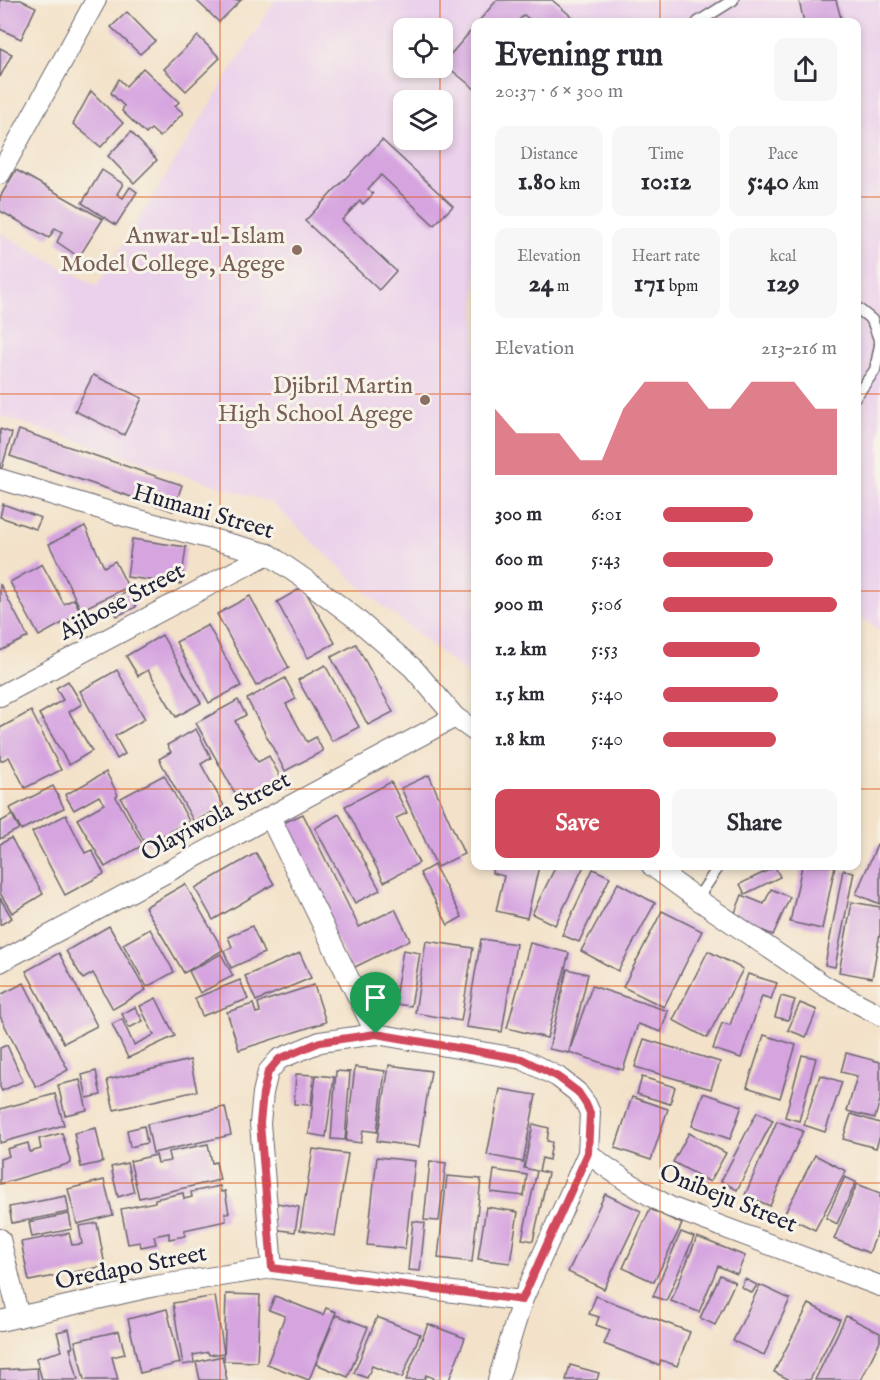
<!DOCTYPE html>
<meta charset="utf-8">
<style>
body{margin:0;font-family:"IM FELL English",serif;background:#f7f7f7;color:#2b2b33;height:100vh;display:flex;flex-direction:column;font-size:22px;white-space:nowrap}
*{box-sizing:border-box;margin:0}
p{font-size:20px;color:#7c7c81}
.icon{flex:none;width:33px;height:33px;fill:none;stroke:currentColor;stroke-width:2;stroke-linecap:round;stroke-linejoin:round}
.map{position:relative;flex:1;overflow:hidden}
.sheet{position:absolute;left:471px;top:18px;width:390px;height:852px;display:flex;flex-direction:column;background:#fff;border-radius:12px;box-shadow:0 3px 9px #0003}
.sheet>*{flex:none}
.tools{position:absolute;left:393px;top:18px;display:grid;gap:12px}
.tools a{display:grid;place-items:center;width:60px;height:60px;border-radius:12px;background:#fff;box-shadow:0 3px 9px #0003;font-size:30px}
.pin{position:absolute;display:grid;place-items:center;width:51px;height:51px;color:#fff;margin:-62px -26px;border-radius:50% 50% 50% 0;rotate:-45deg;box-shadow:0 0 6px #0007}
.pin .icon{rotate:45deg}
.round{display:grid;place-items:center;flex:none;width:63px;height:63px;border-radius:12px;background:#f7f7f7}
.overview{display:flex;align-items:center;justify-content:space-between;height:102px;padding:0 24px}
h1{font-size:33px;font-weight:800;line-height:45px}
.stats{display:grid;grid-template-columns:repeat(3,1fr);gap:9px;height:102px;padding:6px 24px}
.stats div{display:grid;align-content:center;border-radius:12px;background:#f7f7f7;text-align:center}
.stats b{font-size:26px;font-weight:800}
.stats small{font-size:16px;font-weight:400}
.stats p{font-size:16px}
.chart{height:168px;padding:12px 24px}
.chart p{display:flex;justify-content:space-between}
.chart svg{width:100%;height:108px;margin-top:6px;fill:#d1495b;opacity:.7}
.button{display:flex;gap:12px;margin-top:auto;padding:12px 24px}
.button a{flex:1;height:69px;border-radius:12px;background:#d1495b;color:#fff;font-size:24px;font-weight:800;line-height:69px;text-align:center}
.button a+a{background:#f7f7f7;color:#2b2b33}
ul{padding:0 24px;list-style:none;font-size:20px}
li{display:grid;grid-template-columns:96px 72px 1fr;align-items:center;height:45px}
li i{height:15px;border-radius:8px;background:#d1495b}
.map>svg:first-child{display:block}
.built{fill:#ebd1eb;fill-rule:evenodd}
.building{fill:#d6a5e0}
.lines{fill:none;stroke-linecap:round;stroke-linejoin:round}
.service-casing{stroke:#6b656d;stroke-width:13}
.minor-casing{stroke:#6b656d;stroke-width:22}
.service{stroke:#fff;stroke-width:10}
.minor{stroke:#fff;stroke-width:20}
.route-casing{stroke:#fff;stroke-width:12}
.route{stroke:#d1495b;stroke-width:8}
.grid{fill:none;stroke:#de560e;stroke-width:1.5;stroke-opacity:0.55}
.education-dot{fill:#8d6e63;stroke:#f7f3e8;stroke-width:2}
.labels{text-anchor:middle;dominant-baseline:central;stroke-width:6;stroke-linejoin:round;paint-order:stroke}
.education-label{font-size:24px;fill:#785e54;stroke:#f7f3e8;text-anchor:end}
.street-label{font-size:24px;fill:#22223b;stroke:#f7f3e8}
</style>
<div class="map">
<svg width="880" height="1380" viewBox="0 0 880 1380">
<rect width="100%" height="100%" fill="#f7f3e8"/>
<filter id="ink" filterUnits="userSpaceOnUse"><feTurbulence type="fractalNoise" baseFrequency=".0167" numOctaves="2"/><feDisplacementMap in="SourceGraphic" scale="12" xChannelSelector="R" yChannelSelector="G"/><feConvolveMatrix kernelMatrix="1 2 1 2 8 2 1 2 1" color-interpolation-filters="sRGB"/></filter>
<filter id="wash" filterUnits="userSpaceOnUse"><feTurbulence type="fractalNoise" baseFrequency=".008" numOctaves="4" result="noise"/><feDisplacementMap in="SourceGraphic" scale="24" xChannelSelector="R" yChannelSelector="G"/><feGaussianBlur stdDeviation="1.35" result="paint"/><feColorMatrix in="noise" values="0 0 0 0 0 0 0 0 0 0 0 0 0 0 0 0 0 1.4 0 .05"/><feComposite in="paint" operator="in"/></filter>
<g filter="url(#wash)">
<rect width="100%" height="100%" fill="#f3e2c9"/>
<path class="built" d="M 275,0 L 880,0 L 880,631 L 856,612 L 856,22 L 476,22 L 475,680 L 368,594 L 272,503 L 0,416 L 0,233 L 97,286 ZM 404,28 L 442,28 L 442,68 L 404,68 ZM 404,100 L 442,100 L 442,140 L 404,140 Z"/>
<g id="blocks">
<g class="building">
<path d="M 0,0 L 21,0 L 36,7 L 21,39 L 0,29 Z"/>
<path d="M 196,0 L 241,0 L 219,22 Z"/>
<path d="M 497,0 L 552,0 L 578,22 L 533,22 L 524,15 L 517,22 L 478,22 Z"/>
<path d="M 805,0 L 836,0 L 842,22 L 804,22 L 799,1 Z"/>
<path d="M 127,12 L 155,41 L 140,54 L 111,27 Z"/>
<path d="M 476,25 L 476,90 L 443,63 Z"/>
<path d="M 198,36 L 220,58 L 186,91 L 164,69 Z"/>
<path d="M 0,48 L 12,54 L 0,77 Z"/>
<path d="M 143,68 L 179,102 L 175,106 L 183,113 L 160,137 L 151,129 L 146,134 L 122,111 L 124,106 L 111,93 L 119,79 L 126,86 Z"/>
<path d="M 91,91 L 123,123 L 101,147 L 73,124 Z"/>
<path d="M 131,132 L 157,160 L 134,183 L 108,156 Z"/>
<path d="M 382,140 L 453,206 L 434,225 L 381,175 L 368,189 L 373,194 L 363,204 L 360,201 L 342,220 L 396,271 L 379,290 L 305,221 Z"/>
<path d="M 16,170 L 103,219 L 79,257 L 57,242 L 62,232 L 55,228 L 49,238 L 0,211 L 0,197 Z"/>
<path d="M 102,170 L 123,184 L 117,194 L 123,198 L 130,187 L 137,192 L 116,225 L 82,203 Z"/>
<path d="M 93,375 L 142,398 L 124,435 L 75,411 Z"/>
<path d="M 0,429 L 12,433 L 1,471 L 0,471 Z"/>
<path d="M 19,430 L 182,485 L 173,511 L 10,456 Z"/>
<path d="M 3,504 L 41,518 L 36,529 L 0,517 Z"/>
<path d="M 85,526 L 104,567 L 115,561 L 128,587 L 81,610 L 49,544 Z"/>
<path d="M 132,539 L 186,547 L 181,584 L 127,577 Z"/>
<path d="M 42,564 L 64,604 L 74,599 L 81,613 L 39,636 L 10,582 Z"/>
<path d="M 0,584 L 28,637 L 0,651 Z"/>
<path d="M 303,587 L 335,643 L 308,658 L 277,602 Z"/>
<path d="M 129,591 L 136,607 L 117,616 L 109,601 Z"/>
<path d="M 250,596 L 289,668 L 256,686 L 217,614 Z"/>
<path d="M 208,625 L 241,686 L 209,703 L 176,642 Z"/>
<path d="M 162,635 L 201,703 L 176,717 L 148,670 L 138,676 L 126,656 Z"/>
<path d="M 356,644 L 393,712 L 368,725 L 331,657 Z"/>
<path d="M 325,665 L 359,727 L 332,741 L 298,680 Z"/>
<path d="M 117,670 L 145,719 L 115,736 L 125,754 L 117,759 L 80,691 Z"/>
<path d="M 285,678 L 296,699 L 286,704 L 307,742 L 316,737 L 323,751 L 285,771 L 247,699 Z"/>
<path d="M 68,681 L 82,704 L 69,712 L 92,751 L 69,765 L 39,714 L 63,700 L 56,688 Z"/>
<path d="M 238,700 L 246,715 L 235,721 L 258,762 L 269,756 L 281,778 L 240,802 L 196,723 Z"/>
<path d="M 31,711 L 61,770 L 25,788 L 9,757 L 1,761 L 0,759 L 0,728 Z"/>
<path d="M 196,729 L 211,758 L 201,764 L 224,806 L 194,822 L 159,759 L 171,752 L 167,745 Z"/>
<path d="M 106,772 L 118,795 L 116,797 L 143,845 L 105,867 L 77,819 L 104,804 L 99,796 L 74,810 L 65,795 Z"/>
<path d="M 164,775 L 189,821 L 146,845 L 121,798 Z"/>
<path d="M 429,775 L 464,854 L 437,867 L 401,788 Z"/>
<path d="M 391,782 L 407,813 L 396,818 L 419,863 L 384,882 L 345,806 Z"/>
<path d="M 53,786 L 64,808 L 21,830 L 10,808 Z"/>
<path d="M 303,814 L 359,927 L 395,909 L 410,940 L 351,969 L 279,825 Z"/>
<path d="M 339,814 L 380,890 L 355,903 L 315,828 Z"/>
<path d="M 12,815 L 19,829 L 0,839 L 0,822 Z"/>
<path d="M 66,815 L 85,853 L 92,850 L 104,874 L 65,895 L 32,832 Z"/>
<path d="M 11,838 L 43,894 L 12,913 L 0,893 L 0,844 Z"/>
<path d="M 877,845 L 880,846 L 880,904 L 856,894 Z"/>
<path d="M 256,853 L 274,884 L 213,920 L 195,888 Z"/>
<path d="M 434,865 L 462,917 L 448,925 L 420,873 Z"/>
<path d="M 493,866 L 539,866 L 527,918 L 496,911 L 504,876 L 492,873 Z"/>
<path d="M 556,866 L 584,866 L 555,925 L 532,914 Z"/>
<path d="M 802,866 L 835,866 L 822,929 L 790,922 Z"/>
<path d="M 775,867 L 780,877 L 745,894 L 740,884 Z"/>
<path d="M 593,869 L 610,877 L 579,942 L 562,935 Z"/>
<path d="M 843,870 L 854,872 L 835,967 L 825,965 Z"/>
<path d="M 618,883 L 655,903 L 618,971 L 581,951 Z"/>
<path d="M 185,884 L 223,950 L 184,973 L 145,907 Z"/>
<path d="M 771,889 L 790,897 L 773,935 L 733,918 L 742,895 L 764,904 Z"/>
<path d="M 0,898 L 12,918 L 0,925 Z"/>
<path d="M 852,902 L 880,907 L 880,933 L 872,978 L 839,972 Z"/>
<path d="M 662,911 L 702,931 L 664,1007 L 623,987 Z"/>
<path d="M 109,926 L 146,990 L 113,1009 L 93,973 L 83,979 L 66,951 Z"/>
<path d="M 252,926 L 264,953 L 231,968 L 224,951 L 232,947 L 228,937 Z"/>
<path d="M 150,929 L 174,972 L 147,987 L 123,944 Z"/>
<path d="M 481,939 L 516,944 L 502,1032 L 466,1027 Z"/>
<path d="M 426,941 L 473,948 L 461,1021 L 415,1013 Z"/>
<path d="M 530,943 L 569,953 L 547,1038 L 507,1028 Z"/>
<path d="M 403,950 L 420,953 L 411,1006 L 394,1004 Z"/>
<path d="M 708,951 L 743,969 L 707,1038 L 673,1020 Z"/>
<path d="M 59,953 L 97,1026 L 64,1043 L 26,971 Z"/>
<path d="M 300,953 L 311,978 L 256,1001 L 245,976 Z"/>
<path d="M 221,954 L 233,976 L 200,993 L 189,971 Z"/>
<path d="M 567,969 L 588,974 L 569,1053 L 549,1049 Z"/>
<path d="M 748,974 L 777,983 L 771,999 L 762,996 L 741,1058 L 713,1049 L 722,1023 L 730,1025 Z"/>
<path d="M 240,980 L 248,999 L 202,1016 L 195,998 Z"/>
<path d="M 24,983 L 68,1070 L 36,1087 L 0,1016 L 0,995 Z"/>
<path d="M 314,985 L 326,1022 L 239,1050 L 227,1012 L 253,1004 L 256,1013 L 260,1012 L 258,1003 Z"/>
<path d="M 592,986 L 668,1011 L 661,1032 L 638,1024 L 623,1070 L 569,1052 Z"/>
<path d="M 781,996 L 795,1000 L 788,1020 L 775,1017 Z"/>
<path d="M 156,998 L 175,1036 L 128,1058 L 112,1024 L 122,1019 L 134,1045 L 154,1035 L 140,1006 Z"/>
<path d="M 800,1003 L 817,1010 L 806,1037 L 788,1030 Z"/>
<path d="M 135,1007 L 143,1021 L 129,1028 L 122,1014 Z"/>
<path d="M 764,1035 L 796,1045 L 780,1098 L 747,1087 Z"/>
<path d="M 644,1039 L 720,1062 L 711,1089 L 635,1067 Z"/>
<path d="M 7,1045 L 23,1081 L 2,1091 L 0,1087 L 0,1048 Z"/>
<path d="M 846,1053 L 880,1062 L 880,1100 L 875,1118 L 847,1111 L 857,1076 L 841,1072 Z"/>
<path d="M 802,1055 L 816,1058 L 799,1121 L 785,1117 Z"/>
<path d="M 190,1060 L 197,1091 L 114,1110 L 107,1080 Z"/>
<path d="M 389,1065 L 431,1071 L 419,1147 L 377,1141 Z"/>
<path d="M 355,1067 L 385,1071 L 377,1132 L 363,1130 L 361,1143 L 346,1141 Z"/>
<path d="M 96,1071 L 101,1095 L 87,1098 L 82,1075 Z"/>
<path d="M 336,1071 L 350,1072 L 345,1140 L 331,1139 Z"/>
<path d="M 296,1074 L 314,1075 L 311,1105 L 294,1104 Z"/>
<path d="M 316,1075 L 334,1077 L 326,1137 L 309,1134 Z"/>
<path d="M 820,1075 L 842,1082 L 825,1132 L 804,1125 Z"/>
<path d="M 642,1077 L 675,1087 L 670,1104 L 637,1094 Z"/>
<path d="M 80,1080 L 87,1110 L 65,1115 L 58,1085 Z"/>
<path d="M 500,1089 L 536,1095 L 523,1162 L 487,1155 Z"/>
<path d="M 703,1093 L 742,1106 L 730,1139 L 692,1126 Z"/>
<path d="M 55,1094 L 64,1125 L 0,1143 L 0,1109 Z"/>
<path d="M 632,1097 L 668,1109 L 651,1160 L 615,1148 Z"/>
<path d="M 225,1107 L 231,1135 L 153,1153 L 147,1124 Z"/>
<path d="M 757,1112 L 773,1120 L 737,1190 L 721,1181 Z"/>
<path d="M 851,1114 L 880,1123 L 880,1136 L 876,1148 L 843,1139 Z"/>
<path d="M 777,1121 L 803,1131 L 770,1206 L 745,1195 Z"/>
<path d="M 533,1124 L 549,1128 L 547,1141 L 552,1142 L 549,1160 L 542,1158 L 539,1171 L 548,1173 L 533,1241 L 522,1239 L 537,1171 L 524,1168 Z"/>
<path d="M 144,1126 L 147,1143 L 130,1147 L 127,1130 Z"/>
<path d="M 96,1128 L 103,1162 L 81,1167 L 74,1133 Z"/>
<path d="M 62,1133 L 71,1163 L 0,1184 L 0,1159 L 9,1156 L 7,1149 L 28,1143 L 30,1152 L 41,1149 L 39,1139 Z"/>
<path d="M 689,1133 L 726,1153 L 710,1182 L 673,1162 Z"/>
<path d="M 208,1144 L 212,1163 L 216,1162 L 220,1180 L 139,1198 L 130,1161 L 156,1155 L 158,1163 L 170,1161 L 168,1152 Z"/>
<path d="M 313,1149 L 348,1154 L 335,1236 L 300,1230 Z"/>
<path d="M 815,1155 L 846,1171 L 815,1230 L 784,1215 Z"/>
<path d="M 377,1157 L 415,1161 L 405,1249 L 367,1245 Z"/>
<path d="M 430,1161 L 446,1163 L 439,1221 L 424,1220 Z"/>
<path d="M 127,1163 L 134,1192 L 118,1197 L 111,1167 Z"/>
<path d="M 494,1170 L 527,1175 L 524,1196 L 491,1192 Z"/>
<path d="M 447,1176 L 481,1179 L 472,1262 L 438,1258 Z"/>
<path d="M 845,1177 L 856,1182 L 837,1224 L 826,1218 Z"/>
<path d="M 104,1180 L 113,1215 L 77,1224 L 68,1189 Z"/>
<path d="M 857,1184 L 880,1193 L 880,1226 L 869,1253 L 834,1239 Z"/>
<path d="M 220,1186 L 221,1192 L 225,1191 L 229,1213 L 225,1213 L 226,1221 L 184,1230 L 185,1236 L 169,1239 L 169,1233 L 154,1236 L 156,1244 L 141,1247 L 140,1242 L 128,1244 L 121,1209 L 155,1202 L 155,1199 L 183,1193 L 184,1199 L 192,1197 L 191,1192 Z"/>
<path d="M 605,1194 L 641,1211 L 604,1289 L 568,1272 Z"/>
<path d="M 66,1196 L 69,1212 L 12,1223 L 9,1207 Z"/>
<path d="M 277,1203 L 299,1207 L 295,1232 L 273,1229 Z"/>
<path d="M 486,1207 L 518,1212 L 510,1263 L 478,1259 Z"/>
<path d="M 650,1209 L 682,1224 L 654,1282 L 623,1268 Z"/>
<path d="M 69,1214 L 72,1229 L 32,1237 L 29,1222 Z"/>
<path d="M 413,1221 L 425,1223 L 420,1271 L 408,1270 Z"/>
<path d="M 97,1223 L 105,1266 L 29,1281 L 21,1242 L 69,1233 L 72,1245 L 82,1244 L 79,1226 Z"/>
<path d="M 681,1232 L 694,1237 L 666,1301 L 653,1296 Z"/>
<path d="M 697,1237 L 745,1256 L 737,1274 L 718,1266 L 699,1312 L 671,1301 Z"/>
<path d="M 720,1275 L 735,1282 L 715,1325 L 700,1318 Z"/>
<path d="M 745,1279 L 757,1285 L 752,1293 L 741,1287 Z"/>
<path d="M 760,1285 L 790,1299 L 764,1355 L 733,1341 Z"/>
<path d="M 226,1294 L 260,1295 L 257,1362 L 224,1361 Z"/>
<path d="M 215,1296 L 224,1353 L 209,1355 L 208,1352 L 193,1355 L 194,1363 L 183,1365 L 173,1303 Z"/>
<path d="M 275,1296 L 323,1315 L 326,1308 L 336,1312 L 309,1380 L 267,1364 L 280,1331 L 279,1331 L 285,1316 L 269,1310 Z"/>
<path d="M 596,1296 L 690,1332 L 677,1366 L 661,1360 L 659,1365 L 604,1344 L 610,1330 L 596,1325 L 599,1317 L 589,1314 Z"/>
<path d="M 809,1304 L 840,1320 L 810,1380 L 790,1380 L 774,1372 Z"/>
<path d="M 167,1309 L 180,1363 L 140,1373 L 128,1319 Z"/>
<path d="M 336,1315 L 368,1327 L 348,1377 L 316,1364 Z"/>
<path d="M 846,1316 L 880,1333 L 880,1341 L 861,1380 L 815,1380 Z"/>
<path d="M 377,1317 L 420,1334 L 402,1378 L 372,1366 L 367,1378 L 354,1373 Z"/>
<path d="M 428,1324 L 465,1338 L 449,1380 L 432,1380 L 433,1378 L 426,1375 L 424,1380 L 406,1380 Z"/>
<path d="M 69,1329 L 73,1348 L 70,1348 L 78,1380 L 42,1380 L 36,1358 L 62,1351 L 57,1332 Z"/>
<path d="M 119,1331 L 125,1354 L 112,1357 L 118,1380 L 84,1380 L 75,1341 Z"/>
<path d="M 222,1356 L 227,1380 L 200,1380 L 196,1362 Z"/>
<path d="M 570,1365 L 599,1373 L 597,1380 L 566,1380 Z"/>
<path d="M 37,1368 L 38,1380 L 0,1380 L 0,1370 Z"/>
</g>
</g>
</g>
<g filter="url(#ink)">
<use href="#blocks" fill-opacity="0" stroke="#6b656d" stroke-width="1.5"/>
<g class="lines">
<defs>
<g id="service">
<path d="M 698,22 L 733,0"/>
<path d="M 856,307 L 872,320 L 880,342"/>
<path d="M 856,396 L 875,370 L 880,345"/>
<path d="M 697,899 L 719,866"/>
</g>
<g id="minor">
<path d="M 0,174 L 96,0"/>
<path d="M 0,479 L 124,516 L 268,554 L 303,578 L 354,617 L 413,668 L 455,717 L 476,732"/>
<path d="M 0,696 L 268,554"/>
<path d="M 270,817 L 376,1034"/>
<path d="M 652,866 L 697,899 L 825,986 L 880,1015"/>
<path d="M 0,962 L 455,717"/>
<path d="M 588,1153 C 614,1174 641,1191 670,1207 L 880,1286"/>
<path d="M 0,1239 L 19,1317"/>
<path d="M 272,1268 L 260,1123 L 263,1093 L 268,1072 L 279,1059 L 320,1042 L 376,1034 L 522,1059 L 558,1077 L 577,1092 L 586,1104 L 590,1113 L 588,1153 L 522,1301 L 498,1380"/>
<path d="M 0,1321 L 155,1286 L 272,1268 L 522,1301"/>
</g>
</defs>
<use href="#service" class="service-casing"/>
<use href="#minor" class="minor-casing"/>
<use href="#service" class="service"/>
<use href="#minor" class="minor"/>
</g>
</g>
<g class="lines" filter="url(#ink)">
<defs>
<path id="route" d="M 376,1034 L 522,1059 L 558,1077 L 578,1092 L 586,1104 L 590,1113 L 588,1153 L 522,1300 L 272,1268 L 260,1123 L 263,1093 L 268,1072 L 279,1059 L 320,1042 Z"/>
</defs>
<use href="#route" class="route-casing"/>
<use href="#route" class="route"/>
</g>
<path class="grid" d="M 220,0 L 220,1380M 440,0 L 440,28M 660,0 L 660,22M 440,68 L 440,100M 440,140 L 440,1380M 0,197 L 476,197M 856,197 L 880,197M 0,394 L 476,394M 856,394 L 880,394M 0,591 L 476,591M 856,591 L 880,591M 0,789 L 476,789M 856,789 L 880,789M 660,866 L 660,1380M 0,986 L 880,986M 0,1183 L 880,1183"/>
<g class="education-dot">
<circle cx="297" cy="250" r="6"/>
<circle cx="425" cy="400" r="6"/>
</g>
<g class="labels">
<g class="education-label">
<text x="285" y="236">Anwar-ul-Islam<tspan x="285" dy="28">Model College, Agege</tspan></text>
<text x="413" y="386">Djibril Martin<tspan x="413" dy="28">High School Agege</tspan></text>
</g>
<g class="street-label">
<text transform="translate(203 512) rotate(16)">Humani Street</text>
<text transform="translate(122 602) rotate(-28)">Ajibose Street</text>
<text transform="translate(216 817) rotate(-28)">Olayiwola Street</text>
<text transform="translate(728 1199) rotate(22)">Onibeju Street</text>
<text transform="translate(131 1268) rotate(-11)">Oredapo Street</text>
</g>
</g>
</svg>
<div class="tools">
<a><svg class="icon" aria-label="locate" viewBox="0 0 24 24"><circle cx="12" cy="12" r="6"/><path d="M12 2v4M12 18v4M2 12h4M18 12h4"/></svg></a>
<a><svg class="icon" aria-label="layers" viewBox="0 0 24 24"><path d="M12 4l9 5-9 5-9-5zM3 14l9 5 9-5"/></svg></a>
</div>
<div class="pin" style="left:376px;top:1034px;background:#1e9e55"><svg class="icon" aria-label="arrive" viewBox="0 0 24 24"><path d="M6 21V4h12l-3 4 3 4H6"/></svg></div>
<section class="sheet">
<div class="overview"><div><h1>Evening run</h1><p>20:37 · 6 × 300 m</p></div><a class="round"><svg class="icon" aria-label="share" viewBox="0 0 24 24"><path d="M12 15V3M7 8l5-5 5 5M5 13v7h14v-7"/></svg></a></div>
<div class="stats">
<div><p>Distance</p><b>1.80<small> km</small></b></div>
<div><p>Time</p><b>10:12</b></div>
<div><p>Pace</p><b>5:40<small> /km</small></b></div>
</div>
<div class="stats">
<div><p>Elevation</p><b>24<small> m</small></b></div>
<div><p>Heart rate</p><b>171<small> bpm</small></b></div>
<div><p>kcal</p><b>129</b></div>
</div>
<div class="chart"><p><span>Elevation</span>213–216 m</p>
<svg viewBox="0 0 160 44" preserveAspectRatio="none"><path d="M0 44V17L10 27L20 27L30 27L40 38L50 38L60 17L70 6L80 6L90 6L100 17L110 17L120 6L130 6L140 6L150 17L160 17V44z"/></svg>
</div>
<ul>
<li><b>300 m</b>6:01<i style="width:52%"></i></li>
<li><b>600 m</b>5:43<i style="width:63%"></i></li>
<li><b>900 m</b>5:06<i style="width:100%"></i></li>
<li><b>1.2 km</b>5:53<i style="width:56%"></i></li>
<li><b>1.5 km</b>5:40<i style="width:66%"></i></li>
<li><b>1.8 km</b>5:40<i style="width:65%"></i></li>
</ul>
<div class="button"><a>Save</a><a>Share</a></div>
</section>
</div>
